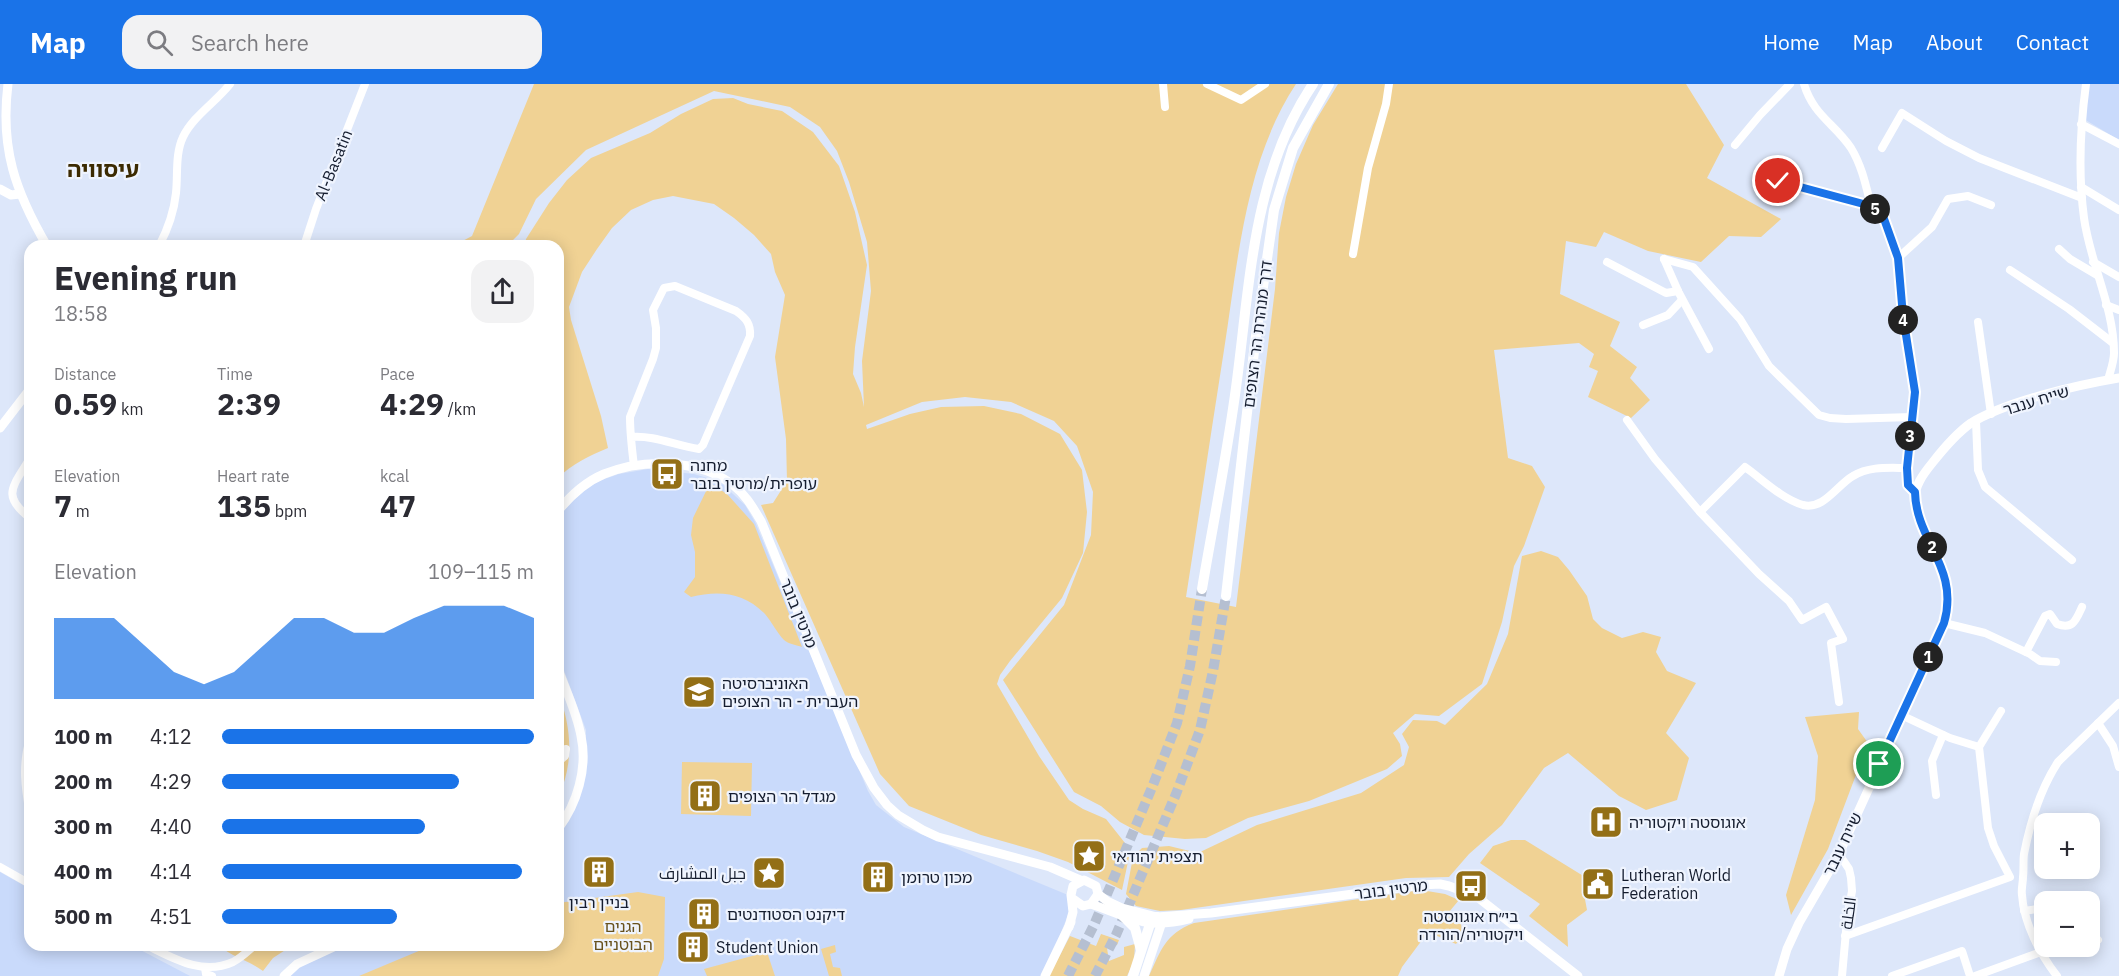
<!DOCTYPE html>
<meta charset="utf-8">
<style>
body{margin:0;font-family:"IBM Plex Sans",Cairo,"Noto Sans Hebrew",sans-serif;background:#f2f2f3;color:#2b2b33;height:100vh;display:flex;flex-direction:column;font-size:22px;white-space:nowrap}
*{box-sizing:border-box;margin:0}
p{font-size:20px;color:#7c7c81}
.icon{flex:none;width:33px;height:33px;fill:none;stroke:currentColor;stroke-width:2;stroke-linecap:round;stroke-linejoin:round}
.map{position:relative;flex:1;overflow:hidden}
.details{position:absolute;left:24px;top:156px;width:540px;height:711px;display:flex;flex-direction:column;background:#fff;border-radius:18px;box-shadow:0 3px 15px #0003}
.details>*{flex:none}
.controls{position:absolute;left:2034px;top:729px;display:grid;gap:12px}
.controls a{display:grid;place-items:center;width:66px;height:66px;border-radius:12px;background:#fff;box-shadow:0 3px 15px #0003;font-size:30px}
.pin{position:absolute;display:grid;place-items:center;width:51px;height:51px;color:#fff;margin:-26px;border:3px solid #fff;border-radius:50%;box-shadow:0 2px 6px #0007}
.km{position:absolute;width:30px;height:30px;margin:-15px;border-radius:50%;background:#222;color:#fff;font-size:16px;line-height:30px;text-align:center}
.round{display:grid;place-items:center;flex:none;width:63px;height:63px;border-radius:18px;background:#f2f2f3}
.summary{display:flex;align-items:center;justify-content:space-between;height:102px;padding:0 30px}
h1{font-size:33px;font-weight:700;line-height:45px}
.figures{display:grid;grid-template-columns:repeat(3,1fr);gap:9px;height:102px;padding:6px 30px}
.figures div{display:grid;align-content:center}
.figures b{font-size:30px;font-weight:700}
.figures small{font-size:16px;font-weight:400}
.figures p{font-size:16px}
.chart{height:168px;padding:12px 30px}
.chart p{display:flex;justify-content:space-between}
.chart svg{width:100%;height:108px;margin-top:6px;fill:#1a73e8;opacity:.7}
ul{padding:0 30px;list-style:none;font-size:20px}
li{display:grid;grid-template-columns:96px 72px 1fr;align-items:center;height:45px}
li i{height:15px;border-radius:8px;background:#1a73e8}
header{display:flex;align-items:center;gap:36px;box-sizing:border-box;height:84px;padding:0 30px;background:#1a73e8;color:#fff}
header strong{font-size:28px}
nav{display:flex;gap:33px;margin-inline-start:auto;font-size:21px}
.search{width:420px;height:54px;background:#f2f2f3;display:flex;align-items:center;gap:15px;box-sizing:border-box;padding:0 21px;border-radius:18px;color:#7c7c81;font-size:22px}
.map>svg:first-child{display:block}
.built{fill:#c9dafb}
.green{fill:#f0d294}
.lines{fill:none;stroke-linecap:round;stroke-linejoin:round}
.secondary-tunnel{stroke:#b5bfd1;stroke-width:10;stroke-dasharray:10 5;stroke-linecap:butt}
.minor{stroke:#fff;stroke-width:8}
.tertiary{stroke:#fff;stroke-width:9}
.secondary{stroke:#fff;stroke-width:10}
.route-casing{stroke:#fff;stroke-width:12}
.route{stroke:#1a73e8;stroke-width:8}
.labels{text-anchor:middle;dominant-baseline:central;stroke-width:4.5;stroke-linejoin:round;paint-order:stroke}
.street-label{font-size:16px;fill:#151d2f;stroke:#eff4fe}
.poi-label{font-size:16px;fill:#151d2f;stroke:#eff4fe;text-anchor:start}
.park-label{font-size:16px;fill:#68511c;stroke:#eff4fe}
.district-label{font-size:22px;font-weight:bold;fill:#3c2b02;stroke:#eff4fe}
</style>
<header>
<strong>Map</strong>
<div class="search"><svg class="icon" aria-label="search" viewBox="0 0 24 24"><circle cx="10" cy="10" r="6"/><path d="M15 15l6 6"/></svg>Search here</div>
<nav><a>Home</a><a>Map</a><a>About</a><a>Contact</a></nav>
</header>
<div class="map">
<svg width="2119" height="892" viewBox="0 0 2119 892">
<rect width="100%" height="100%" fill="#dde7fa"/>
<g class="built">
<path d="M 2088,0 L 2119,0 L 2119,56 L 2084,35 Z"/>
<path d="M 648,385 L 694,390 L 720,398 L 745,421 L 755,438 L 868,707 L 876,721 L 904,743 L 1068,811 L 1069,828 L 1050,877 L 1042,892 L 290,892 L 298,884 L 341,861 L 558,861 L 558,735 L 567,725 L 586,668 L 586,646 L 558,570 L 558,435 L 568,421 L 584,406 L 599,397 L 619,390 Z"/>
<path d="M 0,788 L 30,805 L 30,861 L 131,861 L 190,892 L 0,892 Z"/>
</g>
<g class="green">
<path d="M 534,0 L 1296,0 C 1245,77 1238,177 1224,266 C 1211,348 1199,430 1186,513 L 1236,523 L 1275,205 L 1279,149 L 1286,113 L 1296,80 L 1313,41 L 1338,0 L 1686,0 L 1724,61 L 1707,94 L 1781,135 L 1761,153 L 1729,152 L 1701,178 L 1648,167 L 1604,148 L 1596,163 L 1566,157 L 1560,210 L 1620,238 L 1610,262 L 1637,283 L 1630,294 L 1650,316 L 1631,334 L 1588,313 L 1598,287 L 1589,283 L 1594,270 L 1579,259 L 1494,266 L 1508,374 L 1532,382 L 1545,403 L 1524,462 L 1514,482 L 1502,538 L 1482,600 L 1439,632 L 1415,630 L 1393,649 L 1400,660 L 1402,672 L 1387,685 L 1309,717 L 1248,734 L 1206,754 L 1185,755 L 1144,751 L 1120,738 L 1101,722 L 1074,708 L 1003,596 L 1064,521 L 1091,451 L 1093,408 L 1077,362 L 1054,337 L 1011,318 L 965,313 L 922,318 L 866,341 L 867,345 L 910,330 L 941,323 L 984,322 L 1021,330 L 1060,350 L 1082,386 L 1087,428 L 1083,469 L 1062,514 L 1010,577 L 1000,591 L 997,600 L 1039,672 L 1069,716 L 1083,725 L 1106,735 L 1125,759 L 1122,771 L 1129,773 L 1122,806 L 1068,778 L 1037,767 L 981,751 L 909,722 L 880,690 L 761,421 L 773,419 L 787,397 L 786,355 L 775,273 L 785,211 L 775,188 L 771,170 L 754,151 L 734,134 L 714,120 L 673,112 L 653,116 L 631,126 L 612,144 L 597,165 L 582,188 L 569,223 L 571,236 L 601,332 L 608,364 C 589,372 572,380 558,394 L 558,162 L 525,162 L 526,155 L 549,119 L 567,96 L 591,74 L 650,49 L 681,30 L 713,15 L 733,14 L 748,20 L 782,27 L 813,48 L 839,82 L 855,128 L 867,181 L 855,263 L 853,290 L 861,309 L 864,323 L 862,277 L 871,207 L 867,158 L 849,98 L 837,67 L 820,43 L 790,23 L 714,7 L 586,66 L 536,115 L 519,150 L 507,162 L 453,162 L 472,152 Z"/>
<path d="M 710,399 L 727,410 L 754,440 L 802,563 C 797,561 788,560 784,556 C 777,549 772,538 765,530 C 744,508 718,506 691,513 L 684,508 L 695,493 L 695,468 L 691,451 L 693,434 Z"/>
<path d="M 1541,467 L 1558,473 L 1569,486 L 1587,512 L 1593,535 L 1602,544 L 1622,554 L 1643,548 L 1661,553 L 1656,568 L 1667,587 L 1696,599 L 1666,649 L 1689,674 L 1677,716 L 1646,726 L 1619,712 L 1568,669 L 1544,684 L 1502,741 L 1469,770 L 1449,793 L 1406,794 L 1181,826 L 1160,827 L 1136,822 L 1126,810 L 1133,773 L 1142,764 L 1169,762 L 1198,769 L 1257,741 L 1361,709 L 1404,681 L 1409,663 L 1402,650 L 1413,636 L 1437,637 L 1445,641 L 1487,600 L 1508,550 L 1522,472 Z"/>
<path d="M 558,607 C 571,643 575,678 558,713 Z"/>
<path d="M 1859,628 L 1858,645 L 1868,659 L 1828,765 L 1791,831 L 1786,811 L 1815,716 L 1818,672 L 1805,633 Z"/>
<path d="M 682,678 L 752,679 L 751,732 L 681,730 Z"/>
<path d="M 1511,756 L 1525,756 L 1598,801 L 1584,810 L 1587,826 L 1567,841 L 1568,863 L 1529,832 L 1540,820 L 1480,779 L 1493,762 Z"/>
<path d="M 1421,806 L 1445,810 L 1459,816 L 1449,828 L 1461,838 L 1462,852 L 1456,860 L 1428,848 L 1402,883 L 1398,892 L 1149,892 C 1161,866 1165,850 1194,839 Z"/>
<path d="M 638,808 L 665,813 L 664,875 L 658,892 L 359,892 L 433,861 L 558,861 L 558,819 Z"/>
<path d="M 1101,850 L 1119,856 L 1117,861 L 1107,864 L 1109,877 L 1124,871 L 1124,863 L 1135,860 L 1134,877 L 1127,892 L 1049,892 L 1070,852 L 1096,862 Z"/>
<path d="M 218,861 L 293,861 L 273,874 L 263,887 C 248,876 234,874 218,861 Z"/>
<path d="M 835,861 L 836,868 L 830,870 L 833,883 L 840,884 L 842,892 L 829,892 L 821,865 Z"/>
<path d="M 767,868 L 775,892 L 707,892 L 704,885 Z"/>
</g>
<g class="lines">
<g class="secondary-tunnel">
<path d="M 1068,892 L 1094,841 L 1153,701 L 1177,639 L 1190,582 L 1202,505"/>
<path d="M 1095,892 L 1116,851 L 1176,710 L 1200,646 L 1213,587 L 1226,512"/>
</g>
<g class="minor">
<path d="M 1163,0 L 1165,23"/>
<path d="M 1207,0 L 1241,16 L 1265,0"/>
<path d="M 1804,0 C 1813,31 1835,40 1851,64 C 1862,82 1866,102 1871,122"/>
<path d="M 2086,0 C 2080,45 2078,89 2084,134 C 2090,179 2114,223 2114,269 C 2114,278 2110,288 2108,296"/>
<path d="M 2081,40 L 2119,60"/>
<path d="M 1735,61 L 1760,31 L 1790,0"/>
<path d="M 1882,64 L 1902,29 L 1946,57 L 1979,74 L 2082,114"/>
<path d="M 1778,97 L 1871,122 L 1883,132 L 1898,174 L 1903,232 L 1915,308 L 1907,384 L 1908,401 L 1915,408"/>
<path d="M 2081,103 L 2119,126"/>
<path d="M 159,162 C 168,145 174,128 176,109 C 178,90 175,70 183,53 C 193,32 216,18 230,0"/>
<path d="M 304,162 L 316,125 L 365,0"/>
<path d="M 2059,165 L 2070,175 L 2097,191"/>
<path d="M 1353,170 L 1368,84 L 1386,20 L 1389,0"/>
<path d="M 1898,174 L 1932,143 L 1948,115 L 1968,112 L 1991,121"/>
<path d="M 1664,175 L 1693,183 L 1740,235 L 1769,282 L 1819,331 L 1830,334 L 1846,335 L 1912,333"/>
<path d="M 1664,175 L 1679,209 L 1709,265"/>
<path d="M 1607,178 L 1666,209 L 1678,207"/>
<path d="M 2093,178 L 2119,193"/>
<path d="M 2010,186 L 2069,225 L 2113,259"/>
<path d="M 2106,221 L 2119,226"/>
<path d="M 1978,238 L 1991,330"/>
<path d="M 1643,241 L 1668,231 L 1682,216"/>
<path d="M 1627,336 L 1655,375 L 1700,428 L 1759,490 L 1789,517 L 1802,536 L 1826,523 L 1843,555 L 1831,559 L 1839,618"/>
<path d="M 1976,337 L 1978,386 L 1985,403 L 2072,476"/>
<path d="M 631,353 C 655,351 676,362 699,365 L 703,361 L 750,252 C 751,240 746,234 736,227 L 675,202 L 664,204 L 653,226 L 656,244 L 656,264 L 653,275 L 630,333 C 630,349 632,366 634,382"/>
<path d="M 30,374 C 14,402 0,411 30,434"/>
<path d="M 1700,428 L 1745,383 C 1762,395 1782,415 1803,421 C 1824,426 1837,401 1853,392 C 1869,382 1889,384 1907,384"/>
<path d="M 1944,539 L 1985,549 L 2030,570 L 2040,577 L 2056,578"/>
<path d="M 2026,568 L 2045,532 L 2050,530 L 2057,540 C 2073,546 2076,536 2082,523"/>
<path d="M 1901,631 L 1950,654 L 1979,663"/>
<path d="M 2098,639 L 2113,662 L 2119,683"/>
<path d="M 30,655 C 22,680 25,704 30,730"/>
<path d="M 558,678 L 565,672 L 566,665"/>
<path d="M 1936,711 L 1932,677 L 1943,651"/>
<path d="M 1839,770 L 1849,785 L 1851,794 L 1852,807 L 1847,836 L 1842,892"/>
<path d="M 0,783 L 30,800"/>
<path d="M 2024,827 L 2044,824"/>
<path d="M 2090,847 L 2098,856"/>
<path d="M 1845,852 L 2010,793 L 1994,762 L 1988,744 L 1979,663 L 2001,627"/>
<path d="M 146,861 C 173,874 202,892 233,878 C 241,874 248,867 255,861"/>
<path d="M 205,884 L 206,890 L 212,892"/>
<path d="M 1892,892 L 1962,867 L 1970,892"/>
<path d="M 1975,892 L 2041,868"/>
<path d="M 2057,892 C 2040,870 2024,840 2022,811 C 2021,805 2023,799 2023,793 C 2024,785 2023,777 2024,770 C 2030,739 2041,704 2058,678 L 2119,619"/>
</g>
<g class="tertiary">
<path d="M 8,0 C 0,64 15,107 47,162"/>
<path d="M 0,105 L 11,111 L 20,110"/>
<path d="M 0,344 L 30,305"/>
<path d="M 558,427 C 571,411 585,398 604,390 C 643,374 699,375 733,401 C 746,411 753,424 761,437 L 856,671 L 874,704 L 887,721 L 898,731 L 923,746 L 938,753 L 1050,783 L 1080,796"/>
<path d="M 558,585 C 566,607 577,629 581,652 C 588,684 577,720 558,745"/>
<path d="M 1098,810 L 1107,817 L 1122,824 L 1157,833 L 1211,829 L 1421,801 L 1440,800 L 1449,802 L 1476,812 L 1578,892"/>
<path d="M 1091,820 C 1131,834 1146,846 1189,835"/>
<path d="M 1069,843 L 1073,828 L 1071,811 L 1073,802 L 1084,796 L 1096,802 L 1098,810 L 1091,820 L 1083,822 L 1073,815"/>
<path d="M 284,892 L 297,880 L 338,861"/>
<path d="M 1045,892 L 1071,838"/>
<path d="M 1144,892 L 1161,841 L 1159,837"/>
<path d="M 1779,892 L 1787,865 L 1799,839 L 1839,770 L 1944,539 C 1959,486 1921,464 1915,418 C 1913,403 1924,389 1933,378 C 1944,364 1957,349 1971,339 C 2007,317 2078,301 2119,294"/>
</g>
<g class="secondary">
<path d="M 1202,505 C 1213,440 1226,376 1235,311 C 1250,205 1251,92 1313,0"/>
<path d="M 1226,512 L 1255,259 L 1274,126 L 1293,64 L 1329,0"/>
<path d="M 1122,831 L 1135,844 L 1141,866"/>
<path d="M 1133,892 L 1150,840 L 1157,833"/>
</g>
</g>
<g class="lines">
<defs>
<path id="route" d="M 1778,97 L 1871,122 L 1883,132 L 1898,174 L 1903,232 L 1915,308 L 1907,384 L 1908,401 L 1915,408 C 1916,458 1960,483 1944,539 L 1879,680"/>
</defs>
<use href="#route" class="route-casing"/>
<use href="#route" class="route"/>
</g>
<defs>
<symbol id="bus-square" viewBox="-11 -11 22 22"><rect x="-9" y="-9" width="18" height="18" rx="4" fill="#936f16" stroke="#eff4fe"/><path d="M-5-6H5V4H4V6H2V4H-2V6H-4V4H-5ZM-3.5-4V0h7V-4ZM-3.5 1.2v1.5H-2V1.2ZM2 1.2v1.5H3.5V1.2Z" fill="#fff"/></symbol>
<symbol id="university-square" viewBox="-11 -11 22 22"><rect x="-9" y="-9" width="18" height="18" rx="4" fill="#936f16" stroke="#eff4fe"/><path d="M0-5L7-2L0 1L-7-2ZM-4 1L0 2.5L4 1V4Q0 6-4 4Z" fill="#fff"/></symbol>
<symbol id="building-square" viewBox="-11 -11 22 22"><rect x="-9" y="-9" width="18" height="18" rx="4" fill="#936f16" stroke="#eff4fe"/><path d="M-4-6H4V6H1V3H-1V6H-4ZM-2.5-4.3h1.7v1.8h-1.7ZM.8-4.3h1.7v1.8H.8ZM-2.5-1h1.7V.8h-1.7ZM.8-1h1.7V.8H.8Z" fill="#fff"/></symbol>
<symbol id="hospital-square" viewBox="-11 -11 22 22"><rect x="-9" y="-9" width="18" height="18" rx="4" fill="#936f16" stroke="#eff4fe"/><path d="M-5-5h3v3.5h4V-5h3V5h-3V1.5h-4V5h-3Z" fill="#fff"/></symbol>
<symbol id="sight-square" viewBox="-11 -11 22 22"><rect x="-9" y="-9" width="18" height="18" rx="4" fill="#936f16" stroke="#eff4fe"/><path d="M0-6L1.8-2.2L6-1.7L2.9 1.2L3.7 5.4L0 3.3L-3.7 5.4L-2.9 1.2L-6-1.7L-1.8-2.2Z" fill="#fff"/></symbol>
<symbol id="civic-square" viewBox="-11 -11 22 22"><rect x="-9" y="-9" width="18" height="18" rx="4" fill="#936f16" stroke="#eff4fe"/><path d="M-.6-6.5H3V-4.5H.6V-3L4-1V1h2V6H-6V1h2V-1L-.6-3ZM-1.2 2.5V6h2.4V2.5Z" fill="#fff"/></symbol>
</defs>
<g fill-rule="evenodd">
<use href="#bus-square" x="648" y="371" width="38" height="38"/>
<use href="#university-square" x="680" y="589" width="38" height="38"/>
<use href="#building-square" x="686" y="693" width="38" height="38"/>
<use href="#hospital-square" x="1587" y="719" width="38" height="38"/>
<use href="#sight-square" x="1070" y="753" width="38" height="38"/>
<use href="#building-square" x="580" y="769" width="38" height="38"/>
<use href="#sight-square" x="750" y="770" width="38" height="38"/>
<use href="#building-square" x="859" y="774" width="38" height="38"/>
<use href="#civic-square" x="1579" y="781" width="38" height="38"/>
<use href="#bus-square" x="1452" y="783" width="38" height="38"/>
<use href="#building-square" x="685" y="811" width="38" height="38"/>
<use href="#building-square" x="674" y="844" width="38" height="38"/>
</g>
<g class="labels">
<g class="street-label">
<text transform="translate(333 81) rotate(-68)">Al-Basatin</text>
<text transform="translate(1257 250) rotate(-83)">דרך מנהרת הר הצופים</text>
<text transform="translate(2036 316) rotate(-17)">שייח ענבר</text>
<text transform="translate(799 529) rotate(68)">מרטין בובר</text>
<text transform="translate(1842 760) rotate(-64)">שייח ענבר</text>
<text transform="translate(1391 805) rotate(-7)">מרטין בובר</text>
<text transform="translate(1848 829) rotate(-82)">الخلة</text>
</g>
<g class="poi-label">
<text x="690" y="381">מחנה<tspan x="690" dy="18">עופרית/מרטין בובר</tspan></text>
<text x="722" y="599">האוניברסיטה<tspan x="722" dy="18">העברית - הר הצופים</tspan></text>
<text x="728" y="712">מגדל הר הצופים</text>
<text x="1629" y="738">אוגוסטה ויקטוריה</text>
<text x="1112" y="772">תצפית יהודאי</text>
<text x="746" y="789" text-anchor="end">جبل المشارف</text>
<text x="1621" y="791">Lutheran World<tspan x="1621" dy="18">Federation</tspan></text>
<text x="901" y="793">מכון טרומן</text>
<text x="599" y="818" text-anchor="middle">בניין רבין</text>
<text x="727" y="830">דיקנט הסטודנטים</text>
<text x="1471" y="832" text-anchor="middle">בי״ח אוגווסטה<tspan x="1471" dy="18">ויקטוריה/הורדה</tspan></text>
<text x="716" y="863">Student Union</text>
</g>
<g class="park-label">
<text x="623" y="842">הגנים<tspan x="623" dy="18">הבוטניים</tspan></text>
</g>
<g class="district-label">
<text x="103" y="84">עיסוויה</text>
</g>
</g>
</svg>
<div class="controls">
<a>+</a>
<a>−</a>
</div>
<div class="pin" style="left:1879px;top:680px;background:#1e9e55"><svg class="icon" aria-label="arrive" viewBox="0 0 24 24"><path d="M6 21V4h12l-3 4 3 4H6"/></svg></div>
<div class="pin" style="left:1778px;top:97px;background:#d93025"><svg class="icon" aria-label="check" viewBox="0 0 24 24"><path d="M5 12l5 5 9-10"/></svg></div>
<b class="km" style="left:1928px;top:573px">1</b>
<b class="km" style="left:1932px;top:463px">2</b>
<b class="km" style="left:1910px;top:352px">3</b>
<b class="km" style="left:1903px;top:236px">4</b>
<b class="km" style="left:1875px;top:125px">5</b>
<section class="details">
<div class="summary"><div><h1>Evening run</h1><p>18:58</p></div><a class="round"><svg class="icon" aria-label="share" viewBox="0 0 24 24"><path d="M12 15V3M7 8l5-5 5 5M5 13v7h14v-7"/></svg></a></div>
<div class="figures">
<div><p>Distance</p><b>0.59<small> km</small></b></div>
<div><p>Time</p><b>2:39</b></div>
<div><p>Pace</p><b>4:29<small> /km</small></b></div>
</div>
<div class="figures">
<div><p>Elevation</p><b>7<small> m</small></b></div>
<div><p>Heart rate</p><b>135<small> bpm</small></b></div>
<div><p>kcal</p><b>47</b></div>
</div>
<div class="chart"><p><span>Elevation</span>109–115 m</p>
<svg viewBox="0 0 160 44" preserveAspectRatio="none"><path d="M0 44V11L10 11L20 11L30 22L40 33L50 38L60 33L70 22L80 11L90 11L100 17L110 17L120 11L130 6L140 6L150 6L160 11V44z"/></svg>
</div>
<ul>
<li><b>100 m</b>4:12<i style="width:100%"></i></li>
<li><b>200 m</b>4:29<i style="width:76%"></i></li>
<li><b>300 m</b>4:40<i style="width:65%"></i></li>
<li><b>400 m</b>4:14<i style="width:96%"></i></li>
<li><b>500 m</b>4:51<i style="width:56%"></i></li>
</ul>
</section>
</div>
